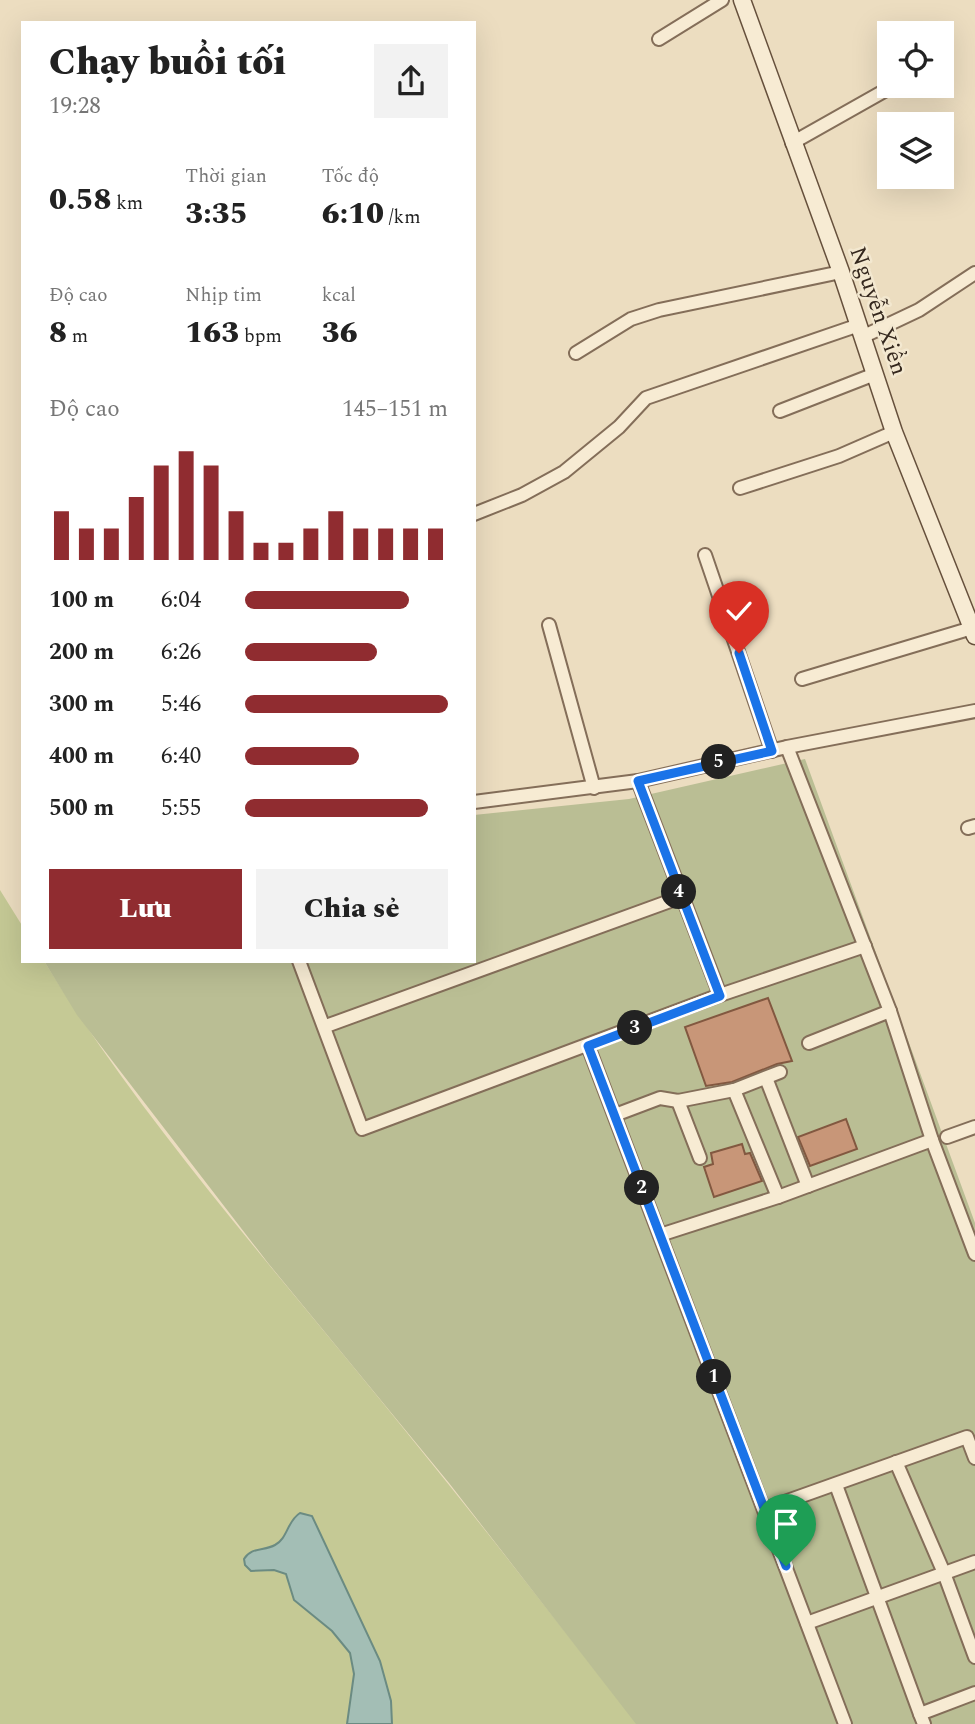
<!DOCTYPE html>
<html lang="vi">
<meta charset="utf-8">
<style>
body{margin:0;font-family:Spectral,serif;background:#f2f2f2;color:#222;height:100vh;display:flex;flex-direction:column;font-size:26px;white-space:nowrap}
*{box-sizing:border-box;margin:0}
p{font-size:23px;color:#767676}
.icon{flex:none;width:38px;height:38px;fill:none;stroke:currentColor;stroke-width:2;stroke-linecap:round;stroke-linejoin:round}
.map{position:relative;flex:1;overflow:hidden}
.details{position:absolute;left:21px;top:21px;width:455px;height:942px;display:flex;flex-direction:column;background:#fff;border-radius:0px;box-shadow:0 7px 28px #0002}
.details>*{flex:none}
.controls{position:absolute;left:877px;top:21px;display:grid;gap:14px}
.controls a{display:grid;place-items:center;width:77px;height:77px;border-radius:0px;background:#fff;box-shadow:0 7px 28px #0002;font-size:35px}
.pin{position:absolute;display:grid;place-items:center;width:60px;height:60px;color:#fff;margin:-72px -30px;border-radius:50% 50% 50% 0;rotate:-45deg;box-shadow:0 0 7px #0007}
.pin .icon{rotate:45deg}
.km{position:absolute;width:35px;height:35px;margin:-18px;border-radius:50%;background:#222;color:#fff;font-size:19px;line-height:35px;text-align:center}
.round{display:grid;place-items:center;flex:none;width:74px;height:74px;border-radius:0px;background:#f2f2f2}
.headline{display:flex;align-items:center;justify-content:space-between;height:119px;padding:0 28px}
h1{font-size:38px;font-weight:800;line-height:52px}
.metrics{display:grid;grid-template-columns:repeat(3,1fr);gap:10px;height:119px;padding:7px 28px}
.metrics div{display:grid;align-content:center}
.metrics b{font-size:30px;font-weight:800}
.metrics small{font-size:19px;font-weight:400}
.metrics p{font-size:19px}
.chart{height:196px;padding:14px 28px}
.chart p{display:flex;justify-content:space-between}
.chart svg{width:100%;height:126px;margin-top:7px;stroke:#902c30;stroke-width:6}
.action{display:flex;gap:14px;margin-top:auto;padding:14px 28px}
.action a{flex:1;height:80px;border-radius:0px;background:#902c30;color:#fff;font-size:28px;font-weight:800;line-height:80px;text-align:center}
.action a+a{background:#f2f2f2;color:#222}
ul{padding:0 28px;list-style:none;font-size:23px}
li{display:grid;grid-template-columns:112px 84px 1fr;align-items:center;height:52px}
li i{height:18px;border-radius:9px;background:#902c30}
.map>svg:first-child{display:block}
.green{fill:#c5c995}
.cemetery{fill:#babe94}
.water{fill:#a3beb5;stroke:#6b8b82;stroke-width:2}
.building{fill:#c89678;stroke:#825840;stroke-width:2}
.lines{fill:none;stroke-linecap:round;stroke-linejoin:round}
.minor-casing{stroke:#846e59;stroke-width:16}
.secondary-casing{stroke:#66503c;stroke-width:19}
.minor{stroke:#f7ebd3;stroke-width:12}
.secondary{stroke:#f7ebd3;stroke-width:16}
.route-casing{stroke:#fff;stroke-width:14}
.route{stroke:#1a73e8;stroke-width:9}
.labels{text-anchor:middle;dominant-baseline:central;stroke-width:5;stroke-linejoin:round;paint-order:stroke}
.street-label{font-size:23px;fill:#34271d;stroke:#f3e8d0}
</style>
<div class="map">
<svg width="975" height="1724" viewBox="0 0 975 1724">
<rect width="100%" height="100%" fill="#ecddc0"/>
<path class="green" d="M 0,890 L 23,927 L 23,961 L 44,961 C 132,1104 244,1234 351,1364 C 448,1482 543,1603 637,1724 L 0,1724 Z"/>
<path class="cemetery" d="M 805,759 L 975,1223 L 975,1724 L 636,1724 L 449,1483 L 268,1263 L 77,1015 L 44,961 L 474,961 L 474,815 L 629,799 Z"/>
<path class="water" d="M 300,1513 L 312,1516 L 380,1661 L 391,1701 L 392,1724 L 347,1724 L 354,1674 L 350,1653 L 332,1631 L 294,1600 L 286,1574 L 274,1570 L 251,1571 L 245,1565 L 244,1559 C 251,1547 264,1551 275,1545 C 288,1538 287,1521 300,1513 Z"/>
<g class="building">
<path d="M 768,998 L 792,1061 L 777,1064 L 732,1082 L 706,1086 L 685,1027 Z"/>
<path d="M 846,1119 L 857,1149 L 810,1166 L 798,1137 Z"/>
<path d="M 742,1144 L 745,1154 L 750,1153 L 762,1181 L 714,1197 L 704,1167 L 713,1164 L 711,1153 Z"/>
</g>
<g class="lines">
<defs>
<g id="minor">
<path d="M 659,39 L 722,0"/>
<path d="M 792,143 L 893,86"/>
<path d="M 862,337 L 919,310 L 975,273"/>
<path d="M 576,353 L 631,319 L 659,310 L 841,272"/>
<path d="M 780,411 L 875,374"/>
<path d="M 740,488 L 839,456 L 894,432"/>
<path d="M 474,514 L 522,495 L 564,472 L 619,427 L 646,398 L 859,325"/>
<path d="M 705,555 L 772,751"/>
<path d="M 549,625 L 594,788"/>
<path d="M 802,679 L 972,628"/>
<path d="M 787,747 L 890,1011 L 932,1140 L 975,1254"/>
<path d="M 638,781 L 720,995"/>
<path d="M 474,802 L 638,781 L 787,747 L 975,711"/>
<path d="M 968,828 L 975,826"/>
<path d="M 299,961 L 362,1129 L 720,995 L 865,946"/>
<path d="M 326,1026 L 681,897"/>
<path d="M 809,1043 L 890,1011"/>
<path d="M 588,1046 L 845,1724"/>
<path d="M 766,1078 L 808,1186"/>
<path d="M 734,1090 L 778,1197"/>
<path d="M 678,1101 L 700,1158"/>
<path d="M 615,1115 L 660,1098 L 678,1101 L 734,1090 L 780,1072"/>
<path d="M 947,1137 L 975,1127"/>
<path d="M 660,1235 L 778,1197 L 932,1140"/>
<path d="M 896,1462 L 944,1573 L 975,1657"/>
<path d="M 836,1485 L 920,1714"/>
<path d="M 765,1509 L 967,1437 L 975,1458"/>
<path d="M 807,1623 L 975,1562"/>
<path d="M 924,1724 L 920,1714 L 975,1693"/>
</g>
<path id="secondary" d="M 742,0 L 841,272 L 894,432 L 975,636"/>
</defs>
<use href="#minor" class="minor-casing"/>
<use href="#secondary" class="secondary-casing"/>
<use href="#minor" class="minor"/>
<use href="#secondary" class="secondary"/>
</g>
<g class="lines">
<defs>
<path id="route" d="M 739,653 L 772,751 L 638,781 L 720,996 L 588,1046 L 786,1566"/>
</defs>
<use href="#route" class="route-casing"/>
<use href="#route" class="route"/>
</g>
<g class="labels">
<g class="street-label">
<text transform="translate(878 311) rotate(71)">Nguyễn Xiển</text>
</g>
</g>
</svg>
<div class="controls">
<a><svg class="icon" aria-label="locate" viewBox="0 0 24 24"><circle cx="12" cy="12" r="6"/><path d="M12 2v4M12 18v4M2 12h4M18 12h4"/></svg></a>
<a><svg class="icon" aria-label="layers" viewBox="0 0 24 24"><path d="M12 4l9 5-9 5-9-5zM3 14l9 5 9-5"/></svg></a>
</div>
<div class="pin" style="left:786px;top:1566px;background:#1e9e55"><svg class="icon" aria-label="arrive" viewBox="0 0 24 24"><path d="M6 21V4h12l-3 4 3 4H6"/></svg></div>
<div class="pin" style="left:739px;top:653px;background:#d93025"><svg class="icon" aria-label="check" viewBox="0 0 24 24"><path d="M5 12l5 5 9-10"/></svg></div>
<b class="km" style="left:714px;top:1377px">1</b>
<b class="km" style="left:642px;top:1188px">2</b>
<b class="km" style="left:635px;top:1028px">3</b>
<b class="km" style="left:679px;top:892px">4</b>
<b class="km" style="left:719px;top:762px">5</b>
<section class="details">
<div class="headline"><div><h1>Chạy buổi tối</h1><p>19:28</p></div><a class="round"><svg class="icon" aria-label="share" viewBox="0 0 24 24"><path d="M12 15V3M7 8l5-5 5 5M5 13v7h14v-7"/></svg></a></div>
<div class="metrics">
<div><b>0.58<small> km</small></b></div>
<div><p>Thời gian</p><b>3:35</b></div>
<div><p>Tốc độ</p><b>6:10<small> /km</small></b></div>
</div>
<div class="metrics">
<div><p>Độ cao</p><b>8<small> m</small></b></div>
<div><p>Nhịp tim</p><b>163<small> bpm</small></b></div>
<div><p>kcal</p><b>36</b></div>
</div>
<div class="chart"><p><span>Độ cao</span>145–151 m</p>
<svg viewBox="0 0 160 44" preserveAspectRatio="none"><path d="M5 44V27M15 44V33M25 44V33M35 44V22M45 44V11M55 44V6M65 44V11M75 44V27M85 44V38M95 44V38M105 44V33M115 44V27M125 44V33M135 44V33M145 44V33M155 44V33"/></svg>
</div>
<ul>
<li><b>100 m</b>6:04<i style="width:81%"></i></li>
<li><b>200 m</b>6:26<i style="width:65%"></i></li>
<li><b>300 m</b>5:46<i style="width:100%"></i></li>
<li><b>400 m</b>6:40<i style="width:56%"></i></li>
<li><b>500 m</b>5:55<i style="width:90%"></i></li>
</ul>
<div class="action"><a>Lưu</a><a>Chia sẻ</a></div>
</section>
</div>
